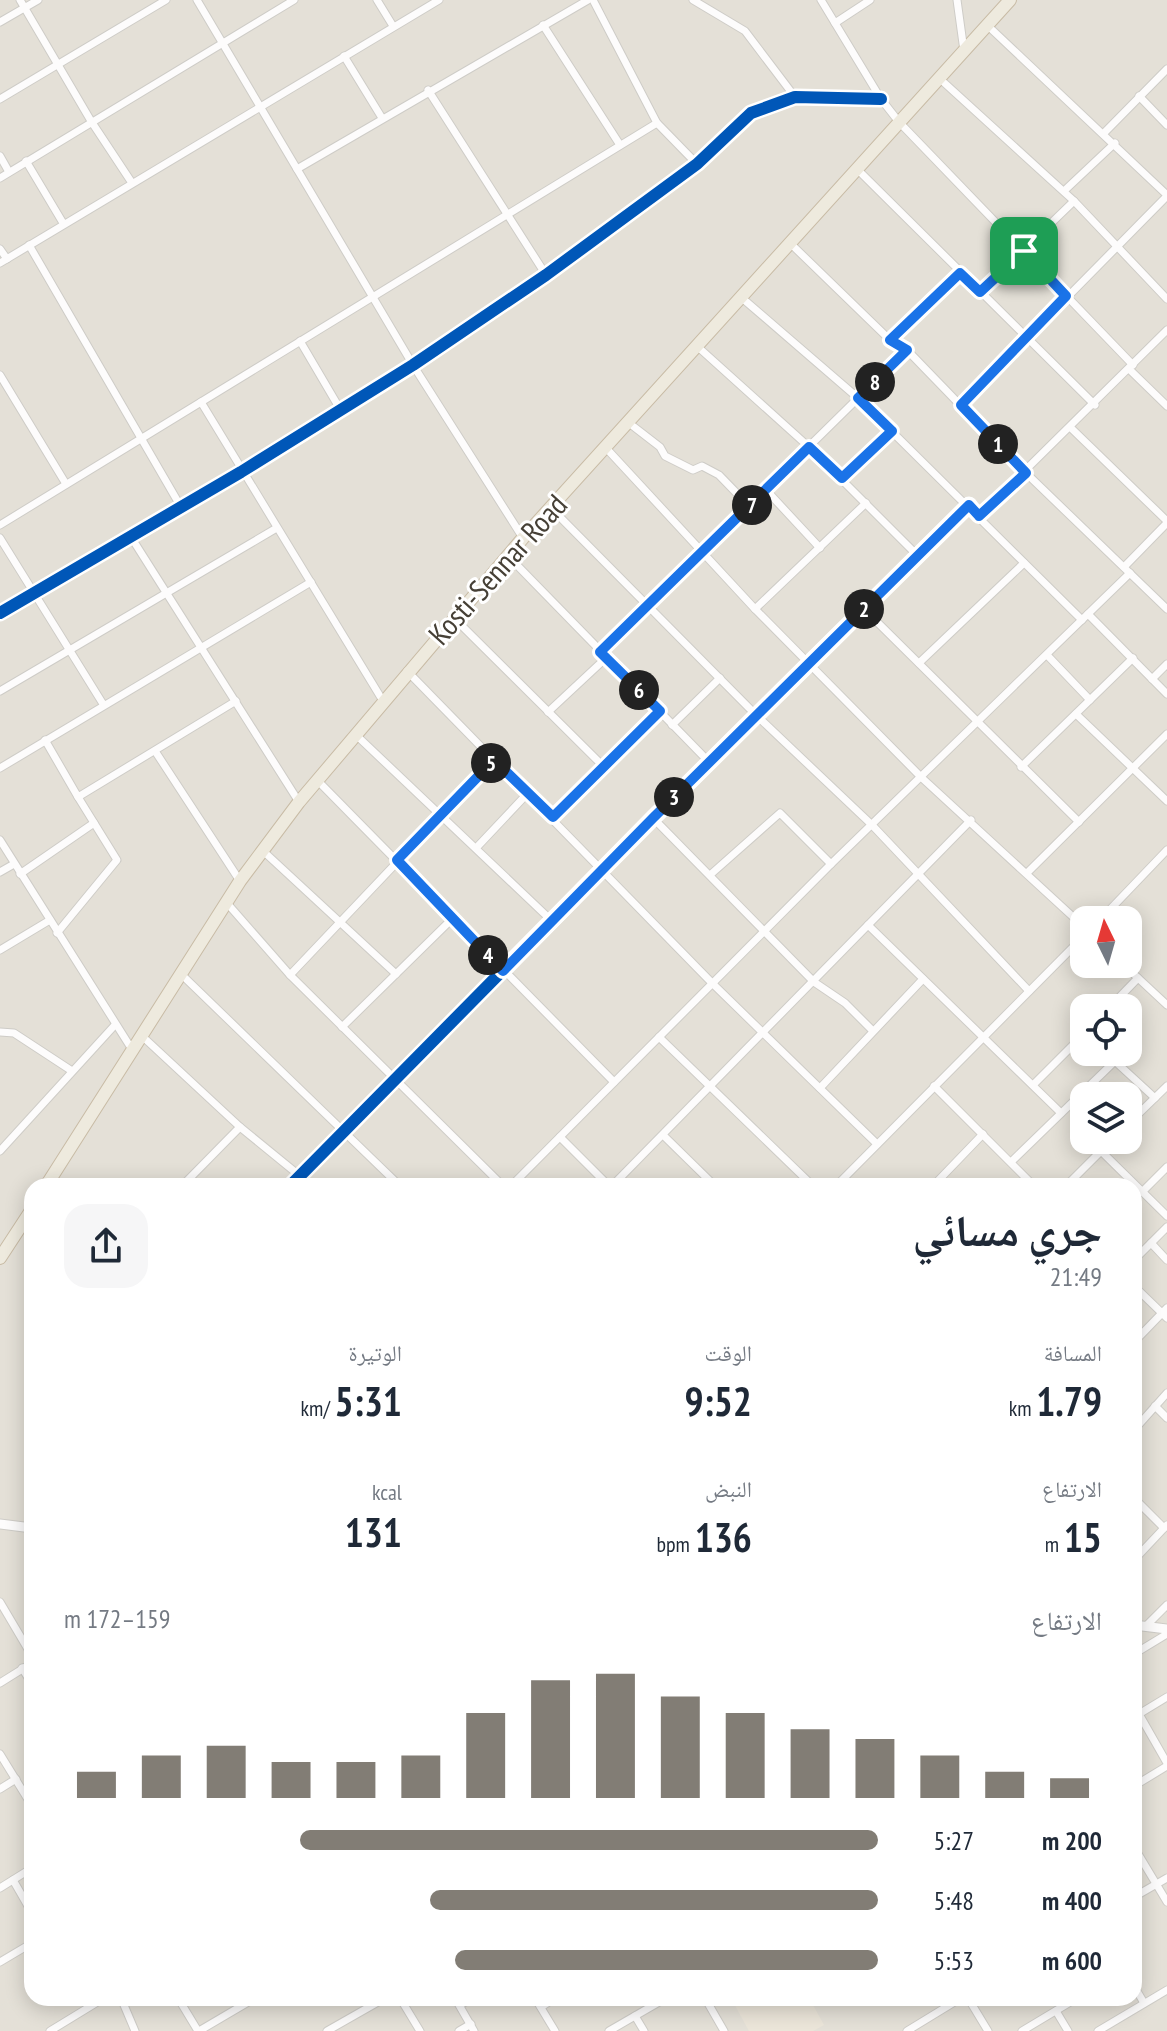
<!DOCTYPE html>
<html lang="ar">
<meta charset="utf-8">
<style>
body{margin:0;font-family:"PT Sans Narrow","Noto Naskh Arabic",sans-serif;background:#f6f6f7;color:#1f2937;direction:rtl;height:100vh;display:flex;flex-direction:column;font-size:30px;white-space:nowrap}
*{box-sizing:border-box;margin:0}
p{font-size:26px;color:#747a83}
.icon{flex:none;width:44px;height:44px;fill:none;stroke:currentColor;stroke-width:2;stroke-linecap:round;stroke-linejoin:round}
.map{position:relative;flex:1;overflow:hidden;direction:ltr}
.side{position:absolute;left:24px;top:1178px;width:1118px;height:828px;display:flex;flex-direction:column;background:#fff;border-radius:24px;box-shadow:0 4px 20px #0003;direction:rtl}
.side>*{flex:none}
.needle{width:52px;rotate:355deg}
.fabs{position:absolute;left:1070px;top:906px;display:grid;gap:16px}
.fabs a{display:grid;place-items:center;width:72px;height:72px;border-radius:16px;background:#fff;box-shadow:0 4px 20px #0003;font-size:40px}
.pin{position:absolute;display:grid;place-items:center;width:68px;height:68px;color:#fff;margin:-34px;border-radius:16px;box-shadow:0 4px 12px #0006}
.km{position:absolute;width:40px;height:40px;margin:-20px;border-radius:50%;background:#222;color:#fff;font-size:22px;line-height:40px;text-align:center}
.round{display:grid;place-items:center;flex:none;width:84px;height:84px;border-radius:24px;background:#f6f6f7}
.summary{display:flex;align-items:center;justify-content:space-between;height:136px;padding:0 40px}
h1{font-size:44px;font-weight:700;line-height:60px}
.metrics{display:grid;grid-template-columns:repeat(3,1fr);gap:12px;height:136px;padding:8px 40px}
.metrics div{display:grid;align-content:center}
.metrics b{font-size:40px;font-weight:700}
.metrics small{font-size:22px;font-weight:400}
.metrics p{font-size:22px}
.chart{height:224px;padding:16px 40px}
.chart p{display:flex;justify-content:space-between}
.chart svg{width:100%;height:144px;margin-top:8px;stroke:#827d75;stroke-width:6}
ul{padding:0 40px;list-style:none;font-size:26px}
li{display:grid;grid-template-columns:128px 96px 1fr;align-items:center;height:60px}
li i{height:20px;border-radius:10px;background:#827d75}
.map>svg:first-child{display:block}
.residential{fill:#e4e0d7;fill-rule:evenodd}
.education{fill:#ebe5d9}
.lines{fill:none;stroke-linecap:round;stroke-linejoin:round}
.minor-casing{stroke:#ceccc7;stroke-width:9}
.tertiary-casing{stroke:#ceccc7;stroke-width:11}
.trunk-casing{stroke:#c8bba5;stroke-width:14}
.minor{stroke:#fdfcfc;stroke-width:7}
.tertiary{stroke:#fdfcfc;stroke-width:9}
.trunk{stroke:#eeeade;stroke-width:12}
.cycleway-casing{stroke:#fff;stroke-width:17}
.cycleway{stroke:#0057b8;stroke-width:12}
.route-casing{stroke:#fff;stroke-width:16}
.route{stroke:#1a73e8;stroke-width:10}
.labels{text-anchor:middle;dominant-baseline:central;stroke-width:6;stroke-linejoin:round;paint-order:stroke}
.street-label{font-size:30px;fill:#464036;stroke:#fff}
</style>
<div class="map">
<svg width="1167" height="2031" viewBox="0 0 1167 2031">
<rect width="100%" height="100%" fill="#f0eeea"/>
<path class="residential" d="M 0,0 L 1167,0 L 1167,2031 L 0,2031 ZM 1084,920 L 1128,920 L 1128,964 L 1084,964 ZM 1084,1008 L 1128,1008 L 1128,1052 L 1084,1052 ZM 1084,1096 L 1128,1096 L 1128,1140 L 1084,1140 ZM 32,1186 L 1134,1186 L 1134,1998 L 32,1998 Z"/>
<path class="education" d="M 731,1998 L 809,1998 L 824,2025 L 813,2031 L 749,2031 Z"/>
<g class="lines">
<defs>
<g id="minor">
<path d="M 20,0 L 91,121 L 132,183"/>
<path d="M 197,0 L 413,365 L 523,538"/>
<path d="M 377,0 L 393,26"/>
<path d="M 593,0 L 657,123 L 697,164"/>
<path d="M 693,0 L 745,31 L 795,97"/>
<path d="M 821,0 L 881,99 L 899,122 L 1133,365"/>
<path d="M 957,0 L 964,51"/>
<path d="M 0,22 L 38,0"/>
<path d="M 835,23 L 870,0"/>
<path d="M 543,25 L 620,145"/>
<path d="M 987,25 L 1167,195"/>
<path d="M 344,56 L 382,118"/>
<path d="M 939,78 L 1074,201 L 1167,299"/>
<path d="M 428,90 L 546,275"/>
<path d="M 1139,96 L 1167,125"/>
<path d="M 0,99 L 166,0"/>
<path d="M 1105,132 L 1167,69"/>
<path d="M 0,156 L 9,172"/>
<path d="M 26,161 L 63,223"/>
<path d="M 297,169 L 588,0"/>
<path d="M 857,169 L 1095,405"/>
<path d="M 0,178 L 294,0"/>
<path d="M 1064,191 L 1115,143"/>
<path d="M 791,244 L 890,340 L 907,350 L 1026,473 L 1167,609"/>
<path d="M 29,245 L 181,507"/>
<path d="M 0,249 L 7,259"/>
<path d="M 0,263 L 439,0"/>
<path d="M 980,292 L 1074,201"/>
<path d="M 742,298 L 858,398 L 1082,620"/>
<path d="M 890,340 L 960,273"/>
<path d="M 300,341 L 340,409"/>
<path d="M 698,347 L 809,447 L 918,556"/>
<path d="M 1129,369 L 1167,406"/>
<path d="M 0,375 L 66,484"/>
<path d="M 201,402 L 383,701"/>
<path d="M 961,405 L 1167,196"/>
<path d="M 629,423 L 660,447 L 665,456 L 693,470 L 702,466 L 719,475 L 750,507"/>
<path d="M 1071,428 L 1167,521"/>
<path d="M 606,448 L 755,609 L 922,778 L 1084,927"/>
<path d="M 842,478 L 892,431"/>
<path d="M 767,491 L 820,548"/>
<path d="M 551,508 L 756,715 L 872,825 L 1029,991"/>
<path d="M 979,516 L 1167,330"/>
<path d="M 0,525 L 657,123"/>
<path d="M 131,537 L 299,802"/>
<path d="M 0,538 L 103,704"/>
<path d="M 508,556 L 710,763"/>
<path d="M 1124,567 L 1167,523"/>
<path d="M 755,609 L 866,503"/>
<path d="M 864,609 L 1079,822"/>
<path d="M 0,613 L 241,472 L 413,365 L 546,275 L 697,164 L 751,113 L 795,97 L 881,99"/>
<path d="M 1088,614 L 1167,694"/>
<path d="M 454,618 L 603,766"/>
<path d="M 600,652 L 907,350"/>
<path d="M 1047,655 L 1090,700"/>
<path d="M 919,663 L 1024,563"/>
<path d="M 407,671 L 712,983 L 877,1144"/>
<path d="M 1152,679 L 1167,664"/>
<path d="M 0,691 L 275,529"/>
<path d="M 548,712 L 607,657"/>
<path d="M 1076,714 L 1167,801"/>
<path d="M 672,725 L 720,678"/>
<path d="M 355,734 L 553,922"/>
<path d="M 45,740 L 78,797 L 236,701"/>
<path d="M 155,751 L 240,881"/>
<path d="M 1021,767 L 1133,658"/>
<path d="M 0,768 L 311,582"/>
<path d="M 317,780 L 614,1082"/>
<path d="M 553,817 L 660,711"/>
<path d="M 653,818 L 814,982 L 845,1003 L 873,1031"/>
<path d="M 0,840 L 133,1051"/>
<path d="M 478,846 L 527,794"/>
<path d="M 262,850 L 396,974"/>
<path d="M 0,872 L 14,864"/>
<path d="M 1027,873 L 1167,734"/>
<path d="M 20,874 L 94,823"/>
<path d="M 710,875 L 780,813 L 831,864"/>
<path d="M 226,902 L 290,975 L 503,1186"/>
<path d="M 1100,920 L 1167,850"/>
<path d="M 868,925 L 1061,1113"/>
<path d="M 57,933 L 117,860 L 78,797"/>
<path d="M 0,950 L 50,920"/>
<path d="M 1123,964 L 1167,1005"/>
<path d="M 181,974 L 400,1186"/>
<path d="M 290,975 L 494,760"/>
<path d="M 1109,1008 L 1138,978"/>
<path d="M 342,1027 L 453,918"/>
<path d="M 0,1032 L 14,1033 L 72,1071"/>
<path d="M 142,1036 L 240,1127 L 300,1176"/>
<path d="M 659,1037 L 813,1186"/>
<path d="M 1105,1052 L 1155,1098"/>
<path d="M 1033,1085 L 1084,1034"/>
<path d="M 934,1086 L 1034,1186"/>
<path d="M 820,1088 L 923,979"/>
<path d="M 1128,1124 L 1167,1086"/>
<path d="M 663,1135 L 715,1186"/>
<path d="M 560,1137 L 609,1186"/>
<path d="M 0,1151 L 114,1026"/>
<path d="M 1101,1151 L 1167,1216"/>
<path d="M 1011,1162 L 1115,1061"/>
<path d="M 52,1177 L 62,1186"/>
<path d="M 182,1186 L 240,1127"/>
<path d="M 290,1186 L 653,818 L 969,505"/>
<path d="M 511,1186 L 831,864 L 1130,573"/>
<path d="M 612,1186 L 971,820"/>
<path d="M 836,1186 L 1084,936"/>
<path d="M 933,1186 L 983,1134"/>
<path d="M 1066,1186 L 1112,1140"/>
<path d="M 1142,1192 L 1167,1167"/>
<path d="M 1151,1243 L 1167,1260"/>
<path d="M 1134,1260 L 1167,1227"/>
<path d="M 1134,1286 L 1167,1318"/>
<path d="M 1134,1342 L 1167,1308"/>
<path d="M 1155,1406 L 1167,1418"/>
<path d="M 1134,1430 L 1167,1393"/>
<path d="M 1134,1498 L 1164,1528"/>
<path d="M 1134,1560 L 1167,1525"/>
<path d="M 0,1602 L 32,1656"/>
<path d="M 1146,1626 L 1167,1605"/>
<path d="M 1134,1654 L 1167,1634"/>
<path d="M 22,1668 L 32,1684"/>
<path d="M 0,1683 L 32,1663"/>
<path d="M 1139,1714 L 1167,1763"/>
<path d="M 1134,1717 L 1167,1697"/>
<path d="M 0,1754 L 32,1806"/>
<path d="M 1134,1786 L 1167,1766"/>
<path d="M 0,1789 L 16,1779"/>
<path d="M 1134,1847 L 1167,1902"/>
<path d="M 13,1880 L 32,1913"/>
<path d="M 0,1888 L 32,1868"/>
<path d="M 1134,1897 L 1167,1878"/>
<path d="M 0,1962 L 32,1943"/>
<path d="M 1134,1986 L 1144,2003"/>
<path d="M 121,1998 L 135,2031"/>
<path d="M 178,1998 L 198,2031"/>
<path d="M 400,1998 L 420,2031"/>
<path d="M 455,1998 L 474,2031"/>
<path d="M 535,1998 L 555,2031"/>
<path d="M 705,1998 L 724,2031"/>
<path d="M 968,1998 L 988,2031"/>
<path d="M 460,2005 L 472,1998"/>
<path d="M 541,2007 L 555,1998"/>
<path d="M 1056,2011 L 1068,2031"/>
<path d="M 635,2016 L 644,2031"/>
<path d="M 50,2031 L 104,1998"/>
<path d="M 199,2031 L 255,1998"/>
<path d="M 327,2031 L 385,1998"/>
<path d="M 459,2031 L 471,2024"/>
<path d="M 609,2031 L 666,1998"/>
<path d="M 907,2031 L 961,1998"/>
<path d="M 1022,2031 L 1077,1998"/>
<path d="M 1098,2031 L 1167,1990"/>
</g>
<g id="tertiary">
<path d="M 0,1524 L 32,1528"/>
<path d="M 1134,1625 L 1167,1629"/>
</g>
<g id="trunk">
<path d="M 46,1186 L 240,881 L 299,802 L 523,538 L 1010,0"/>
<path d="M 0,1258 L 32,1209"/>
</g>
</defs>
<use href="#minor" class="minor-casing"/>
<use href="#tertiary" class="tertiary-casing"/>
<use href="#trunk" class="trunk-casing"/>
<use href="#minor" class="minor"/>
<use href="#tertiary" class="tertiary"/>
<use href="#trunk" class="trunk"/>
<defs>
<g id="cycleway">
<path d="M 0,613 L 241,472 L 413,365 L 546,275 L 697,164 L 751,113 L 795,97 L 881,99"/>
<path d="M 290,1186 L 653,818 L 969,505"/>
</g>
</defs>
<use href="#cycleway" class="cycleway-casing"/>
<use href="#cycleway" class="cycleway"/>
</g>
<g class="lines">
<defs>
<path id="route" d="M 1024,251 L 1066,296 L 961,405 L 1026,473 L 979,516 L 969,505 L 653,818 L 503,971 L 397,860 L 494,760 L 553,817 L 660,711 L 600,652 L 809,447 L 842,478 L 892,431 L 858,398 L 907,350 L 890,340 L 960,273 L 980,292 Z"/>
</defs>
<use href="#route" class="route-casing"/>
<use href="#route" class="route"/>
</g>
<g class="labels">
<g class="street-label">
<text transform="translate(497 569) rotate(-48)">Kosti-Sennar Road</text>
</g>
</g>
</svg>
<div class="fabs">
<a><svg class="needle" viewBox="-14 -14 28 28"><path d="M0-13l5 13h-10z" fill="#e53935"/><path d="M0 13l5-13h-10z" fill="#747a83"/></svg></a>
<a><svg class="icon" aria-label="locate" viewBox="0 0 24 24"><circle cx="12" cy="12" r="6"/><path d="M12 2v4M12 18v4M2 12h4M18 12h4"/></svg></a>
<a><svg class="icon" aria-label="layers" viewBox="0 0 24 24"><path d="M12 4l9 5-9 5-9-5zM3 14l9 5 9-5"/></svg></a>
</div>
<div class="pin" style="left:1024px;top:251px;background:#1e9e55"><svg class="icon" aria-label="arrive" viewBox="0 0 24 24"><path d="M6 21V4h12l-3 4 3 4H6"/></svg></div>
<b class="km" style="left:998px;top:444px">1</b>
<b class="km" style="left:864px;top:609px">2</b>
<b class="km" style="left:674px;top:797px">3</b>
<b class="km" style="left:488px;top:955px">4</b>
<b class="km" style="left:491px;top:763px">5</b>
<b class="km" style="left:639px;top:690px">6</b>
<b class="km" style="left:752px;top:505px">7</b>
<b class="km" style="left:875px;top:382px">8</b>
<section class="side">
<div class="summary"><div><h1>جري مسائي</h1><p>21:49</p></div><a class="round"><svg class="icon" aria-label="share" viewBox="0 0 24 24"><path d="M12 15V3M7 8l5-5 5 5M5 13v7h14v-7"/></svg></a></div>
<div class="metrics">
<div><p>المسافة</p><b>1.79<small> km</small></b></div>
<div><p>الوقت</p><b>9:52</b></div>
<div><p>الوتيرة</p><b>5:31<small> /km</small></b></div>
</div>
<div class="metrics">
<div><p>الارتفاع</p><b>15<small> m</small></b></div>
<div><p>النبض</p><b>136<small> bpm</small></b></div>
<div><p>kcal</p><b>131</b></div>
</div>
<div class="chart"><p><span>الارتفاع</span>159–172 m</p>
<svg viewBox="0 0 160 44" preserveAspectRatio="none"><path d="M5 44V36M15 44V31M25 44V28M35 44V33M45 44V33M55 44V31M65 44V18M75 44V8M85 44V6M95 44V13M105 44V18M115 44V23M125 44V26M135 44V31M145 44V36M155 44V38"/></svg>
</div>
<ul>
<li><b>200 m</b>5:27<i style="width:71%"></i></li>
<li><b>400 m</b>5:48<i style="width:55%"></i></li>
<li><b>600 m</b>5:53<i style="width:52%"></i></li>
</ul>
</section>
</div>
